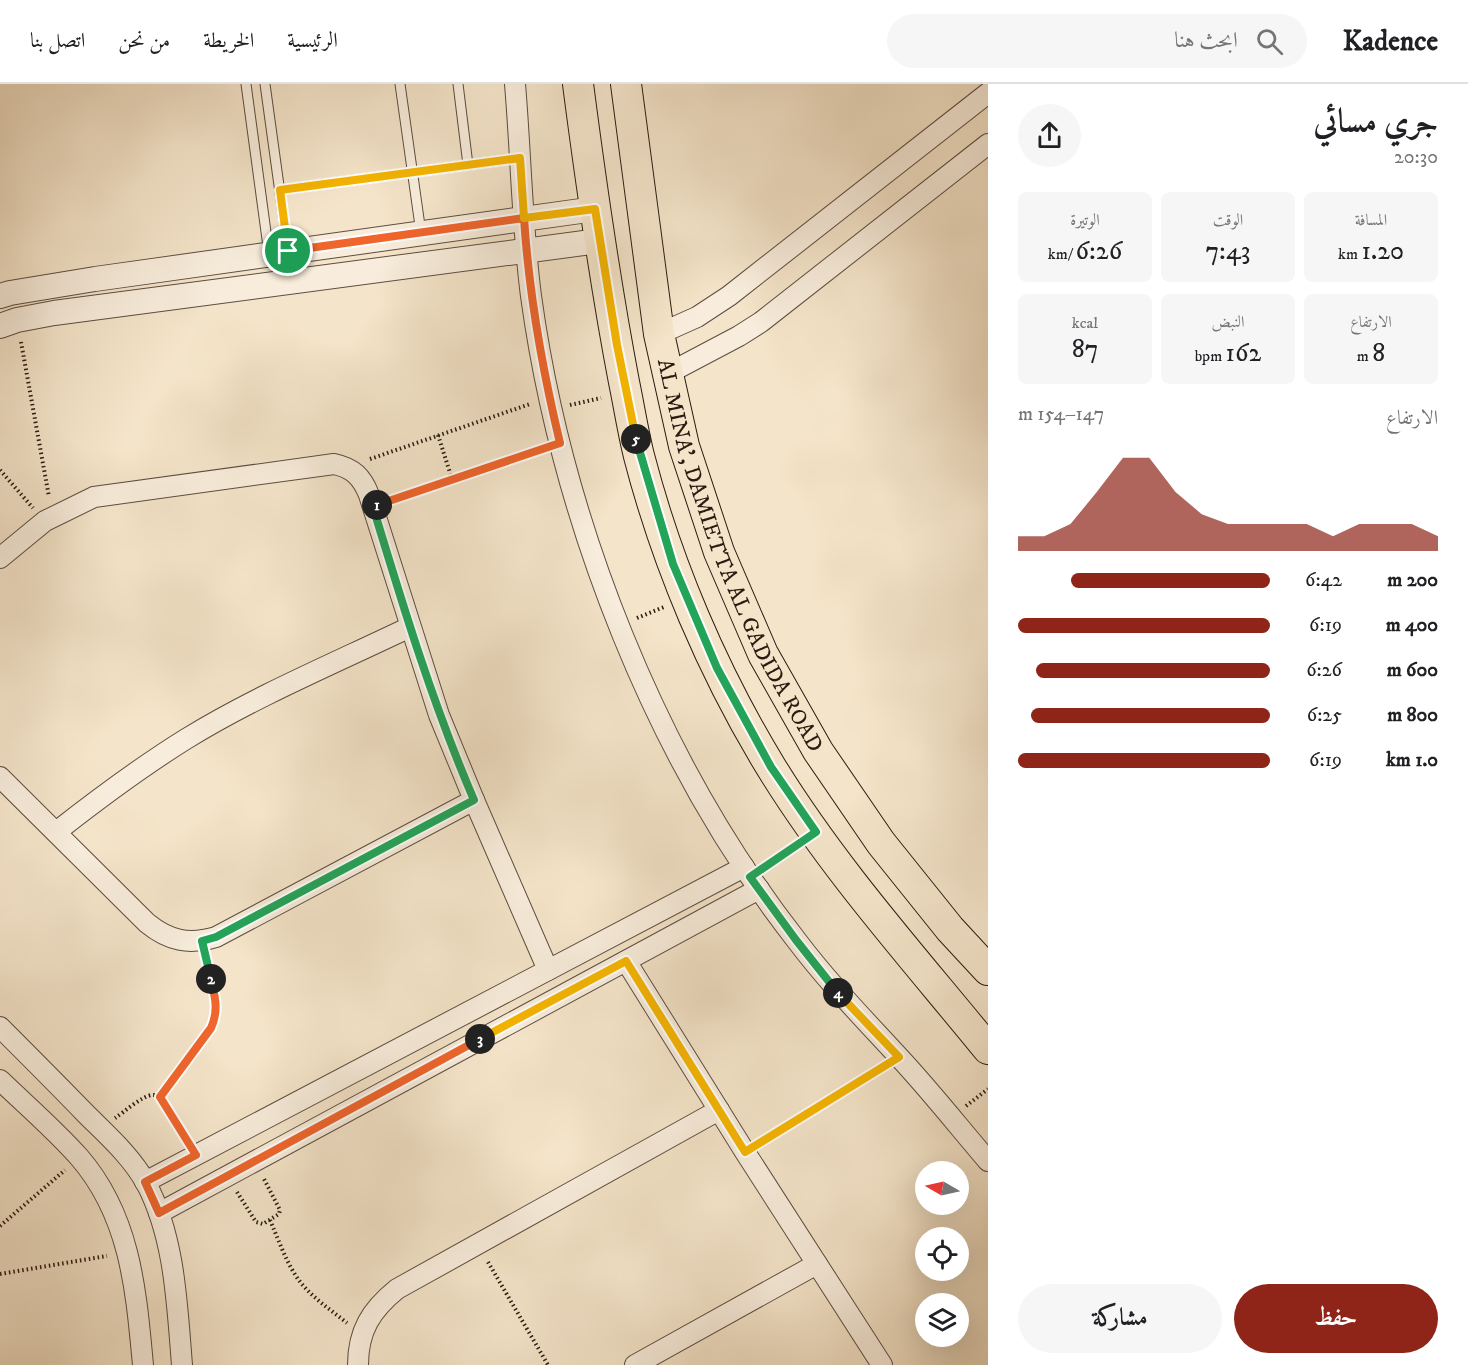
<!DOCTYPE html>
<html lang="ar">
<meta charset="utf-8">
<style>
body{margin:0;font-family:"IM FELL DW Pica",Amiri,serif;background:#f6f6f6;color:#202124;direction:rtl;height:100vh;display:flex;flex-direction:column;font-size:22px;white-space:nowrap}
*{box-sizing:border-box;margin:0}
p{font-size:20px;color:#757577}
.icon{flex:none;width:33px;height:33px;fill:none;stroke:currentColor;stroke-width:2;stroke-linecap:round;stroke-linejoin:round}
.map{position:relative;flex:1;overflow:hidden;direction:ltr}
.sheet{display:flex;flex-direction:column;background:#fff;width:480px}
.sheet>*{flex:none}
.needle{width:39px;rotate:279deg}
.buttons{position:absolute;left:915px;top:1077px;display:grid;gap:12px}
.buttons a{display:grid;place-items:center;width:54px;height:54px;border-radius:50%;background:#fff;box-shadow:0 6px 24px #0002;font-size:30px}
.pin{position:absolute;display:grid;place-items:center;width:51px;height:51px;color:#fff;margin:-26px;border:3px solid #fff;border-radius:50%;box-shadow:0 2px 6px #0007}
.km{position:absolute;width:30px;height:30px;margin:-15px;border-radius:50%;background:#222;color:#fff;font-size:16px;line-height:30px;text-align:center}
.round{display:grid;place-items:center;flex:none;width:63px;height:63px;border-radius:32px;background:#f6f6f6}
.head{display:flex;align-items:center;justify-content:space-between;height:102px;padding:0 30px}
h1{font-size:33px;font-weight:600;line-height:45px}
.stats{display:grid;grid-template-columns:repeat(3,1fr);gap:9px;height:102px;padding:6px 30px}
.stats div{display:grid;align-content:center;border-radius:9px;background:#f6f6f6;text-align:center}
.stats b{font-size:26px;font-weight:600}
.stats small{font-size:16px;font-weight:400}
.stats p{font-size:16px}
.chart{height:168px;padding:12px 30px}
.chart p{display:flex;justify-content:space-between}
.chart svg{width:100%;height:108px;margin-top:6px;fill:#8f2418;opacity:.7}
.cta{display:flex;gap:12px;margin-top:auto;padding:12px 30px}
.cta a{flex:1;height:69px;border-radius:36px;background:#8f2418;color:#fff;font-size:24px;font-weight:600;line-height:69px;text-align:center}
.cta a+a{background:#f6f6f6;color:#202124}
ul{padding:0 30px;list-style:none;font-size:20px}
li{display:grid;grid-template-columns:96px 72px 1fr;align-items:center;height:45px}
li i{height:15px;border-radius:8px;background:#8f2418}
header{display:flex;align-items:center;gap:36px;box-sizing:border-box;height:84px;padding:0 30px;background:#fff;border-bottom:2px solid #e0e0e0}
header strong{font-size:28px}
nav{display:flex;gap:33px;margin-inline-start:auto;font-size:21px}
.search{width:420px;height:54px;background:#f6f6f6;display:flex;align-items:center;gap:15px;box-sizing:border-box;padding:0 21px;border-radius:33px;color:#757577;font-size:22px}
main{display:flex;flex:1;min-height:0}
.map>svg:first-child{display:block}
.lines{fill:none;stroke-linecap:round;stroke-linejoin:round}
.service-casing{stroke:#5c4d40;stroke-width:11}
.minor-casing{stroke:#5c4d40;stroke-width:22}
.tertiary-casing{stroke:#5c4d40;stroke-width:26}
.primary-casing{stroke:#2a1b12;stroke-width:32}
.path{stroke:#2a1b12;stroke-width:4;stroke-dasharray:1.5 3;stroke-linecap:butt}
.service{stroke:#f8eddc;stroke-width:9}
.minor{stroke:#f8eddc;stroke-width:20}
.tertiary{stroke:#f8eddc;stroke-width:24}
.primary{stroke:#f4e4c9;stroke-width:30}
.split-1-casing{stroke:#fff;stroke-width:12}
.split-2-casing{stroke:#fff;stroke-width:12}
.split-3-casing{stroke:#fff;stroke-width:12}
.split-4-casing{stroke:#fff;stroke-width:12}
.split-5-casing{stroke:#fff;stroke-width:12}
.split-6-casing{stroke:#fff;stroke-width:12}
.split-1{stroke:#f0652b;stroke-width:8}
.split-2{stroke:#22a559;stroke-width:8}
.split-3{stroke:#f0652b;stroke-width:8}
.split-4{stroke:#f5b400;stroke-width:8}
.split-5{stroke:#22a559;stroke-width:8}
.split-6{stroke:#f5b400;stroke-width:8}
.labels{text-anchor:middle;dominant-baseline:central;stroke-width:4.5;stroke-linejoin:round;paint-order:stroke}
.street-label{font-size:22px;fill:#2a1b12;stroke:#f8eddc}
</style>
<header>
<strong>Kadence</strong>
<div class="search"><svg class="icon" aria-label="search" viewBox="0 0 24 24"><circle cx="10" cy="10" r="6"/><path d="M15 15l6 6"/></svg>ابحث هنا</div>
<nav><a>الرئيسية</a><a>الخريطة</a><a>من نحن</a><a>اتصل بنا</a></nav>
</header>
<main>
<section class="sheet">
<div class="head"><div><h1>جري مسائي</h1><p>20:30</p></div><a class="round"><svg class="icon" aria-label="share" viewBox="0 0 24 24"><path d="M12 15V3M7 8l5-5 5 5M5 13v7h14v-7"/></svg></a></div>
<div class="stats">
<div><p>المسافة</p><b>1.20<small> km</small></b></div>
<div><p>الوقت</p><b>7:43</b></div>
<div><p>الوتيرة</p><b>6:26<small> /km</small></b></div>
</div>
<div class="stats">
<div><p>الارتفاع</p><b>8<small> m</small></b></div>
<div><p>النبض</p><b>162<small> bpm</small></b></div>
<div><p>kcal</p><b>87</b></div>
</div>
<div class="chart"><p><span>الارتفاع</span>147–154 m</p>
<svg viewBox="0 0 160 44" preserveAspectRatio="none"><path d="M0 44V38L10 38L20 33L30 20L40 6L50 6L60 20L70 29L80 33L90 33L100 33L110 33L120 38L130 33L140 33L150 33L160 38V44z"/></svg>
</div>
<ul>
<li><b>200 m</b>6:42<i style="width:79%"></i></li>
<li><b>400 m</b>6:19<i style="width:100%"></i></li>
<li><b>600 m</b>6:26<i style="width:93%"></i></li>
<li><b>800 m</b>6:25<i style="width:95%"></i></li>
<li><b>1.0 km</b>6:19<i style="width:100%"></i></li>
</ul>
<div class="cta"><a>حفظ</a><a>مشاركة</a></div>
</section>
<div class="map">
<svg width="988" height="1281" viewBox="0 0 988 1281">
<rect width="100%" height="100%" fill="#f4e4c9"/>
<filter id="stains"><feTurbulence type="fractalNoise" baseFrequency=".00333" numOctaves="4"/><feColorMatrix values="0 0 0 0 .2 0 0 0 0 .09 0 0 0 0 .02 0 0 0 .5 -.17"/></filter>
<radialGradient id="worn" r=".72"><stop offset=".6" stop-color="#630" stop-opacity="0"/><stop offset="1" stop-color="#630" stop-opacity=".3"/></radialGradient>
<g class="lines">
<defs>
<g id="service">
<path d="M 246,0 L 269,170"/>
<path d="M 265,0 L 288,167"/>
<path d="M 400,0 L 421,149"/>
<path d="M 458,0 L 468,81"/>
<path d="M 280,106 L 520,74"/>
</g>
<g id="minor">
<path d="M 515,0 C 521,71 522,142 531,212 C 562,437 656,677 797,857 C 828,898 863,934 897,971 C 929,1005 958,1042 988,1077"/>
<path d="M 659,250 L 697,233 L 729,212 L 988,9"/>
<path d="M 667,290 L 739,252 L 761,238 L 988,60"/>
<path d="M 0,474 L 45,437 L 94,413 L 334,380 C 353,384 362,393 369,411 L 439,631 L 474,716 L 548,886"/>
<path d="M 0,693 L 147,839 C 169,857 189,861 216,853 L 474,716"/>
<path d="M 56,748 C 98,715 141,683 186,655 C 256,612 335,579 410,543"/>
<path d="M 626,877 L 745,1068 L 882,1281"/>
<path d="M 0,943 C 29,972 58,1001 86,1030 C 108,1052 131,1072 146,1099 C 175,1154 177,1220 182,1281"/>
<path d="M 0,996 C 26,1021 55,1046 79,1073 C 131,1133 136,1207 143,1281"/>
<path d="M 145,1098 L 744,783"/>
<path d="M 159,1129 L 759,805"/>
<path d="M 358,1281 C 358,1247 371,1226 397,1205 L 719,1026"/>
<path d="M 635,1281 L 817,1180"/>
</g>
<g id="tertiary">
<path d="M 0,212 L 10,209 L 95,195 L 595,125"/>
<path d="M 0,242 L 17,236 L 54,229 L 599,157"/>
</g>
<g id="primary">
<path d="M 578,0 C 591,100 605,199 624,298 C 629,322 633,348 639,372 C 667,480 713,588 771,683 C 833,784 913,873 988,965"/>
<path id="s1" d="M 626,0 L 659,250 L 684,362 L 719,468 L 763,570 L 818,667 L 881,759 L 950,845 L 988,886"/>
</g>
</defs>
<use href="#service" class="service-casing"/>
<use href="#minor" class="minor-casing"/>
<use href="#tertiary" class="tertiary-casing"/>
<use href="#primary" class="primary-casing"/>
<g class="path">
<path d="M 21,258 L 49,413"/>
<path d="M 570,321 L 601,314"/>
<path d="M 438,351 L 452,395"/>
<path d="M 370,375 L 530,320"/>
<path d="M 0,386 L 33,424"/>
<path d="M 390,417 L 542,365"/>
<path d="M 637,534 L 664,523"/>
<path d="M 766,782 L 794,763"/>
<path d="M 161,1013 L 211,944 C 221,921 212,899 206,876"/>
<path d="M 966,1022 L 988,1005"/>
<path d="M 115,1034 C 124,1028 142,1012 152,1011 C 164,1009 180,1043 186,1054"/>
<path d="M 761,1058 L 882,983"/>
<path d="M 237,1108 L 256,1138 L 263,1140 L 279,1130 L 280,1126 L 263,1093"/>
<path d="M 270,1136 C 279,1157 287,1181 301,1199 C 314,1215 331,1226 347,1239"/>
<path d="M 0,1142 L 65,1086"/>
<path d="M 488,1178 L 548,1281"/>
<path d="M 0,1190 L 107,1172"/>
</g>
<use href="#service" class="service"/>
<use href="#minor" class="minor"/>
<use href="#tertiary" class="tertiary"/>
<use href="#primary" class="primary"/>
</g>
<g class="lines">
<defs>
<path id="split-1" d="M 288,167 L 524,134 C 529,210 542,284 560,359 L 377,421"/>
<path id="split-2" d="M 211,895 L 202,857 L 216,853 L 474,716 C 433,621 403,522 373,423 L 377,421"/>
<path id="split-3" d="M 211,895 C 215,913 219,926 211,944 L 160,1013 L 196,1071 L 145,1098 L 159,1129 L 480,955"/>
<path id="split-4" d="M 480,955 L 626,877 L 745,1068 L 899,973 L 838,909"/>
<path id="split-5" d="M 636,355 L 673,480 L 717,584 L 771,683 L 816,748 L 750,793 L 796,856 L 838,909"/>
<path id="split-6" d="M 288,167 L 280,106 L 520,74 L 524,134 L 595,125 L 617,261 L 636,355"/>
</defs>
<use href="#split-1" class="split-1-casing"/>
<use href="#split-2" class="split-2-casing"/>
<use href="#split-3" class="split-3-casing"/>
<use href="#split-4" class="split-4-casing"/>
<use href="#split-5" class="split-5-casing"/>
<use href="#split-6" class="split-6-casing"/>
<use href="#split-1" class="split-1"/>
<use href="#split-2" class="split-2"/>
<use href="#split-3" class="split-3"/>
<use href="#split-4" class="split-4"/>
<use href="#split-5" class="split-5"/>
<use href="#split-6" class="split-6"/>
</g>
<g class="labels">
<g class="street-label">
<text stroke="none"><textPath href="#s1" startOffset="489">AL MINA', DAMIETTA AL GADIDA ROAD</textPath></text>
</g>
</g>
<rect width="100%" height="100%" filter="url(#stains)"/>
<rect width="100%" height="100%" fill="url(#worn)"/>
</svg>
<div class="buttons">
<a><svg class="needle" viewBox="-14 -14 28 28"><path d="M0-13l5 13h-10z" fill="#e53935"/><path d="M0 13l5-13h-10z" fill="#757577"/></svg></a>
<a><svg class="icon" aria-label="locate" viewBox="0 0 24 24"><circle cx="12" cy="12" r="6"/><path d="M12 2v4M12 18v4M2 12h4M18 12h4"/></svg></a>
<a><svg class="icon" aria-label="layers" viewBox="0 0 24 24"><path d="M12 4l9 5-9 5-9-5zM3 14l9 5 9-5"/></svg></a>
</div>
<div class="pin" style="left:288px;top:167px;background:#1e9e55"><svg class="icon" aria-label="arrive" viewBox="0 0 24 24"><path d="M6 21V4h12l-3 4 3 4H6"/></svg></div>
<b class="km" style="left:377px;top:421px">1</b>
<b class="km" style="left:211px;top:895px">2</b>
<b class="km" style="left:480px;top:955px">3</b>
<b class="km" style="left:838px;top:909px">4</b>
<b class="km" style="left:636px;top:355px">5</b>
</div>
</main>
